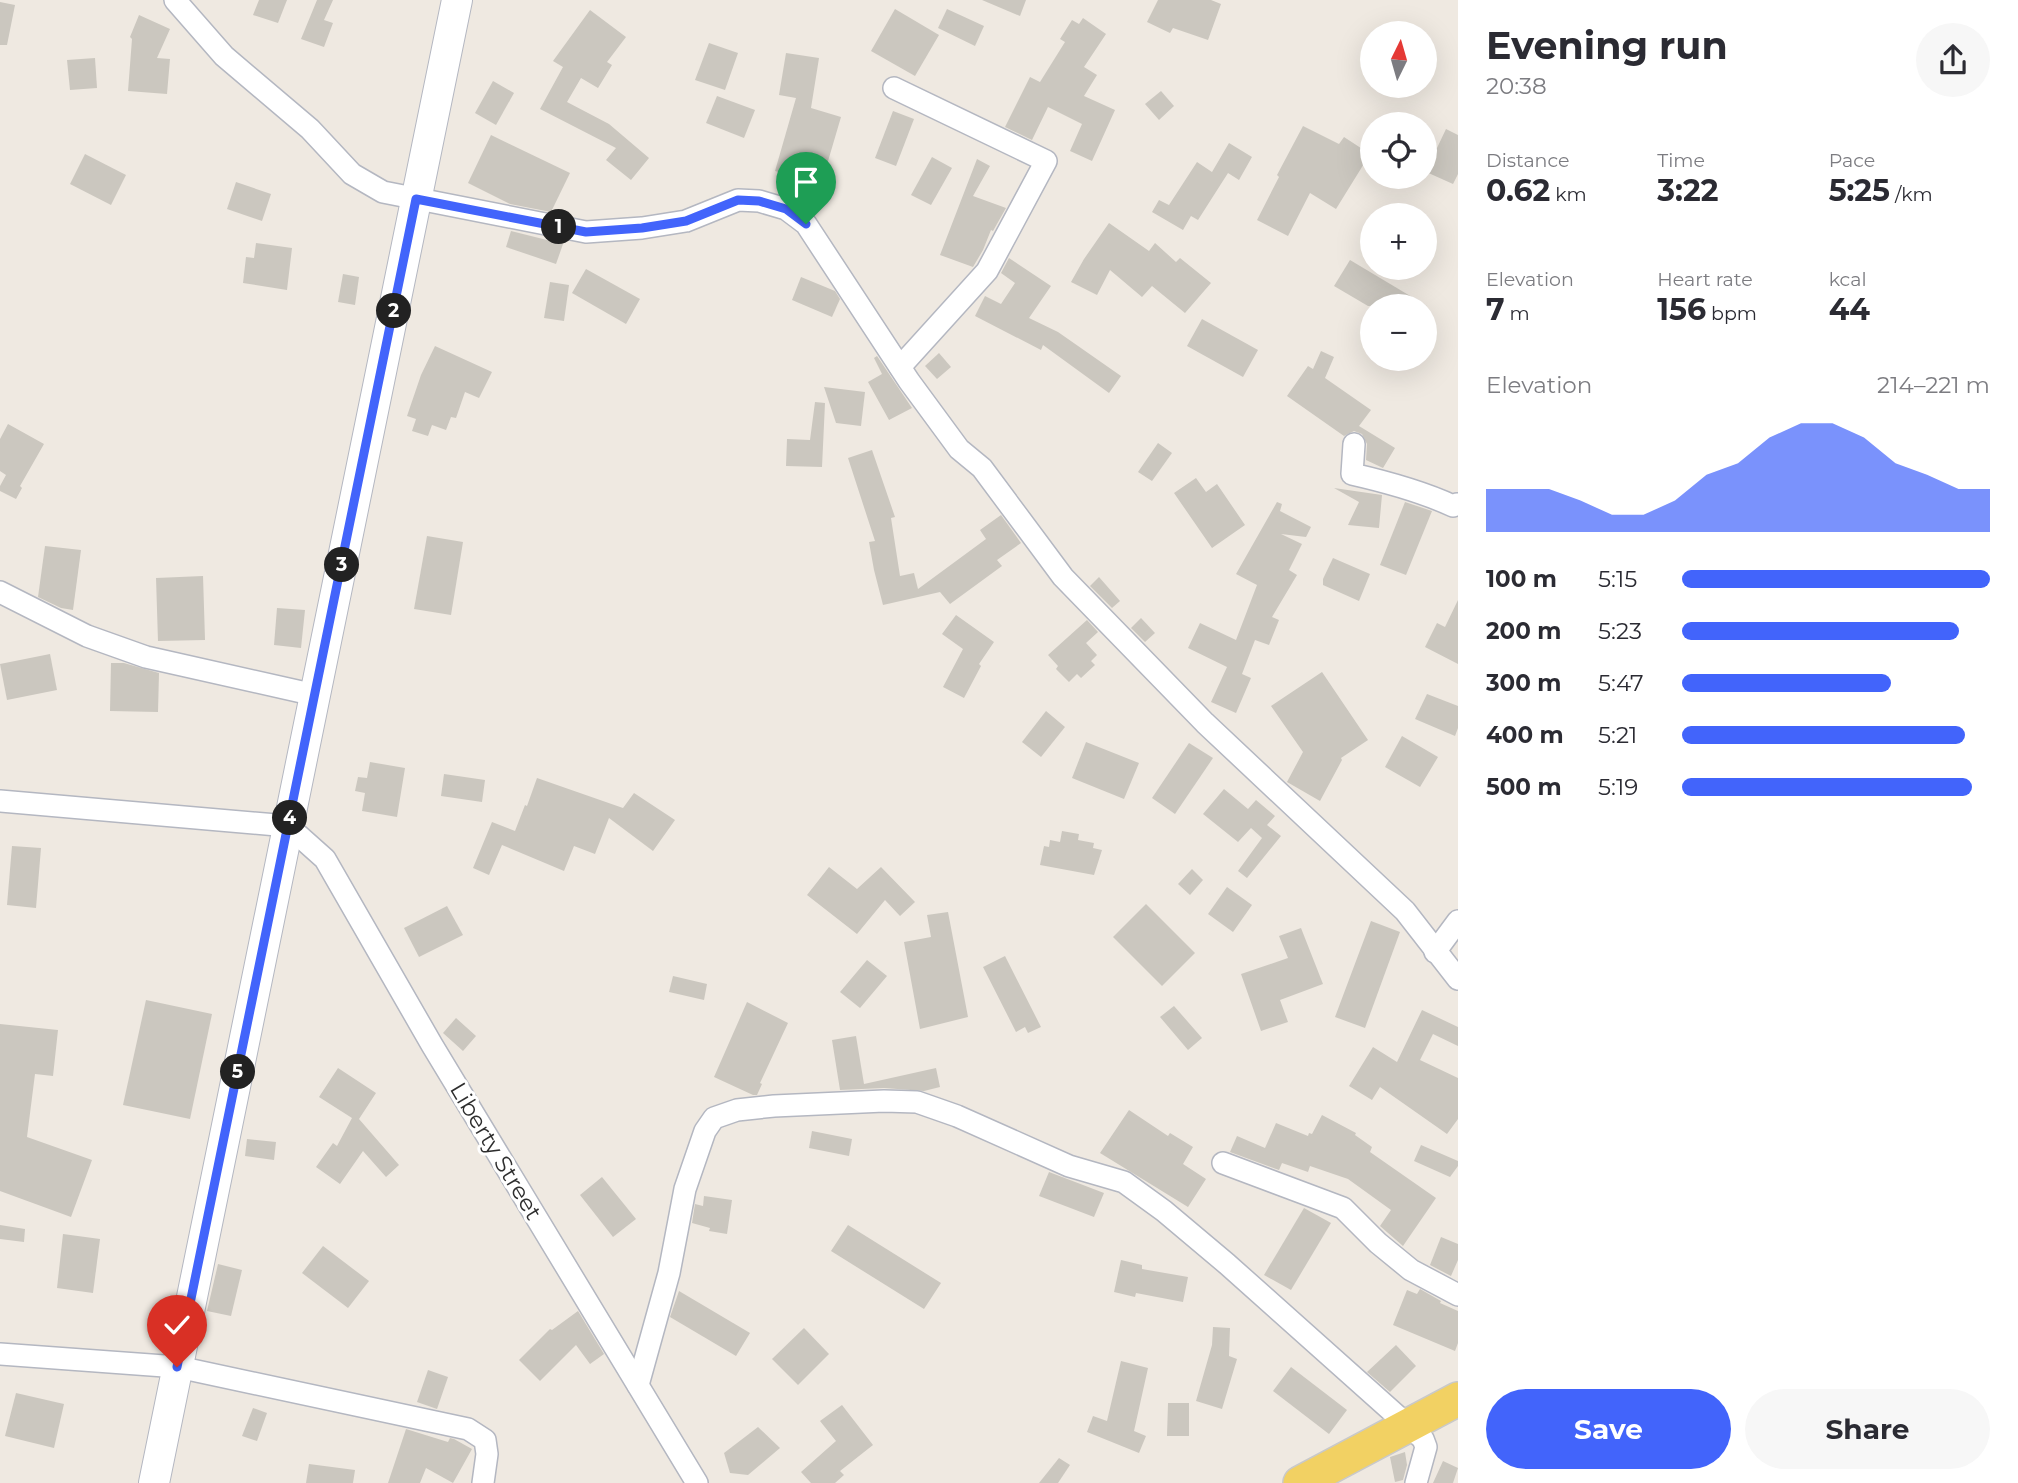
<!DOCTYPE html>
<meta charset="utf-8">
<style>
body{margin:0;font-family:Montserrat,sans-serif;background:#f7f7f7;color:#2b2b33;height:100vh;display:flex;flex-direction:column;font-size:26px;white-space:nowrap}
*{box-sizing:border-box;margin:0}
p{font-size:23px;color:#7c7c81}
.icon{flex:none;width:38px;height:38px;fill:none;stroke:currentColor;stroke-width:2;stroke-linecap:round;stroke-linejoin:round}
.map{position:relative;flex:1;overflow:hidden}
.details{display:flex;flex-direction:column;background:#fff;width:560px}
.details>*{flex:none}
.needle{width:46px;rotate:5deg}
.controls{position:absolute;left:1360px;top:21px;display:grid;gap:14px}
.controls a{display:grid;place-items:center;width:77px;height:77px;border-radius:50%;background:#fff;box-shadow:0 7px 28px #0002;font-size:35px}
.pin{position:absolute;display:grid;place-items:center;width:60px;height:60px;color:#fff;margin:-72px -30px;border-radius:50% 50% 50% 0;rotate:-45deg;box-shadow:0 0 7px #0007}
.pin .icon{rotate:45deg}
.km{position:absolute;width:35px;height:35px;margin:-18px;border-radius:50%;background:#222;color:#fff;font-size:19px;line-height:35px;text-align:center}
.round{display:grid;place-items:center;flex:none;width:74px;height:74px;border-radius:37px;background:#f7f7f7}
.overview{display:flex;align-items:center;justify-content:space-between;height:119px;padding:0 28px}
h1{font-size:38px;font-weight:700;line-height:52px}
.metrics{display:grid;grid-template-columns:repeat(3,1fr);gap:10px;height:119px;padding:7px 28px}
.metrics div{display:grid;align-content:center}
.metrics b{font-size:30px;font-weight:700}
.metrics small{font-size:19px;font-weight:400}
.metrics p{font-size:19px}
.chart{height:196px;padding:14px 28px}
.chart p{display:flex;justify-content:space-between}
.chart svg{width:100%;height:126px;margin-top:7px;fill:#4264fb;opacity:.7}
.primary-button{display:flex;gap:14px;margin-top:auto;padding:14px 28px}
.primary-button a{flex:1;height:80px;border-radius:42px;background:#4264fb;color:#fff;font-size:28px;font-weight:700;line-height:80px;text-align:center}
.primary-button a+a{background:#f7f7f7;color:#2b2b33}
ul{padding:0 28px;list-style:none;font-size:23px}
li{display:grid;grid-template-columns:112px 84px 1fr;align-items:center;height:52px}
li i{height:18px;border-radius:9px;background:#4264fb}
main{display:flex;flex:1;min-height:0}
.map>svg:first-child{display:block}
.building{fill:#cbc7bf}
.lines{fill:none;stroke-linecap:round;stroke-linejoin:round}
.street-casing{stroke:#b4b7c1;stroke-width:24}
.secondary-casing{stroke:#b4b7c1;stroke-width:32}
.primary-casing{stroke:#c9c9c9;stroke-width:36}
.street{stroke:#fff;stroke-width:21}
.secondary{stroke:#fff;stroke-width:30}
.primary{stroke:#f2d163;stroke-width:33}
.route-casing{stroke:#fff;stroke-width:14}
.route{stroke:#4264fb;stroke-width:9}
.labels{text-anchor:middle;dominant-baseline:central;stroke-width:6;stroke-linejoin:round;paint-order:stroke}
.street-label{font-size:23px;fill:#2e2e2e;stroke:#fff}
</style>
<main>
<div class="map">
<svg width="1458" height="1483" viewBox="0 0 1458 1483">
<rect width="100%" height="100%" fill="#efe9e1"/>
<g class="building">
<path d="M 259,0 L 287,0 L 278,23 L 253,15 Z"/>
<path d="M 317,0 L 333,0 L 324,20 L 333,23 L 324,47 L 301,39 Z"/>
<path d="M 982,0 L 1026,0 L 1020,16 Z"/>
<path d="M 1158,0 L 1211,0 L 1221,4 L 1208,40 L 1173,28 L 1170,33 L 1147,22 Z"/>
<path d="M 0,2 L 15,5 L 7,45 L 0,45 Z"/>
<path d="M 895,9 L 939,35 L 915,76 L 871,51 Z"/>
<path d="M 947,9 L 984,26 L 975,46 L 938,28 Z"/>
<path d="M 590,10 L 626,37 L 607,62 L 612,65 L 598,88 L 581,78 L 567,102 L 609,124 L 649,158 L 631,180 L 606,160 L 616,148 L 540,109 L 563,67 L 553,61 Z"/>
<path d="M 139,15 L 170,29 L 157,58 L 170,59 L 167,94 L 128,91 L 132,39 L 130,37 Z"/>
<path d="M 1083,18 L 1106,34 L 1084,67 L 1097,75 L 1084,96 L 1115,110 L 1092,161 L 1070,151 L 1082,124 L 1048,107 L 1032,140 L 1005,127 L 1030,77 L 1040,82 L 1065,42 L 1060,39 L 1072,20 L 1079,24 Z"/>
<path d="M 709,43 L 738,53 L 725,90 L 695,80 Z"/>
<path d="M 786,53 L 819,58 L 811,108 L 841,117 L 821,185 L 775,171 L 796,98 L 779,95 Z"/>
<path d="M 95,58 L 97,88 L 70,90 L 67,60 Z"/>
<path d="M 493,81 L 514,93 L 496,125 L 475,113 Z"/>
<path d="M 1161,91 L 1174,106 L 1159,120 L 1145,104 Z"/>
<path d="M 717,96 L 755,110 L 744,138 L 706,123 Z"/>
<path d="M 893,111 L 914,119 L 896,166 L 875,158 Z"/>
<path d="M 1303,126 L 1339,144 L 1344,137 L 1370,154 L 1336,209 L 1310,193 L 1288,236 L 1257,220 L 1279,177 L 1277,175 Z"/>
<path d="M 1446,129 L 1458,135 L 1458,174 L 1453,184 L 1424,171 L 1424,142 L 1437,148 Z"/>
<path d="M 491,135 L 570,173 L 551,212 L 510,204 L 468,183 Z"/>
<path d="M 1229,143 L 1252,157 L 1239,180 L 1228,173 L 1198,220 L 1191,216 L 1183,230 L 1152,212 L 1159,200 L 1169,205 L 1197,162 L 1212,172 Z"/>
<path d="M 85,154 L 126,175 L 111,205 L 70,184 Z"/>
<path d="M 932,157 L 952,168 L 931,205 L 911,195 Z"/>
<path d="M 977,159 L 990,166 L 973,196 L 1006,208 L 993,231 L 991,230 L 983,250 L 973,267 L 940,255 Z"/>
<path d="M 236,182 L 271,194 L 262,221 L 227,209 Z"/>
<path d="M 1109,223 L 1149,251 L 1155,243 L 1176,262 L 1180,258 L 1211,283 L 1185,313 L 1152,286 L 1142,297 L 1110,270 L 1097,295 L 1071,282 L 1084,259 Z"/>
<path d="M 511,231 L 563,244 L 556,264 L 506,247 Z"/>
<path d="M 256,243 L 292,248 L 287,290 L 243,283 L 246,257 L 254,258 Z"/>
<path d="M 1009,258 L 1051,286 L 1029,318 L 1058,332 L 1121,376 L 1109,393 L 1043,345 L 1041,350 L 975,316 L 985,296 L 1001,304 L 1015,283 L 1001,273 Z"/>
<path d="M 1350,260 L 1427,306 L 1368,306 L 1334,286 Z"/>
<path d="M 586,269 L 640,299 L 626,324 L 572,293 Z"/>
<path d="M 343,274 L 359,277 L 355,305 L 338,302 Z"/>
<path d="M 801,277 L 835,291 L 840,299 L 832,317 L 792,300 Z"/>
<path d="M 550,282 L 569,285 L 564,321 L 544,318 Z"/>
<path d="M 1202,319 L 1258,350 L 1243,377 L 1187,346 Z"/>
<path d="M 435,346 L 492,372 L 479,398 L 465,392 L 456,418 L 451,417 L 446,430 L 432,425 L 428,436 L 412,431 L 416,419 L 407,416 L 421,375 Z"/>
<path d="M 1321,351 L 1334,357 L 1325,378 L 1371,410 L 1359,426 L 1395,448 L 1383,468 L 1366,460 L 1367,444 L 1362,434 L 1354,431 L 1344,436 L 1287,396 L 1308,366 L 1313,369 Z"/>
<path d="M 939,353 L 951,367 L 937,379 L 925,366 Z"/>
<path d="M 877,356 L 912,408 L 889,420 L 868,382 L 882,374 L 874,358 Z"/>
<path d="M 824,387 L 865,392 L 861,426 L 836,423 Z"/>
<path d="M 815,402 L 825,403 L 822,467 L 786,466 L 787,439 L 810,440 Z"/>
<path d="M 8,424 L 44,444 L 20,486 L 22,488 L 16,499 L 0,491 L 0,486 L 6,475 L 0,471 L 0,439 Z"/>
<path d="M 1158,443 L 1172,453 L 1152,481 L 1138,472 Z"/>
<path d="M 872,450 L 895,517 L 891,518 L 900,576 L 914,573 L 918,589 L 986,539 L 980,530 L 1001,515 L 1021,543 L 997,560 L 1002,566 L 950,604 L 940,592 L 883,605 L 874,570 L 869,542 L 875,541 L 848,458 Z"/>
<path d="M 1196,478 L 1206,492 L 1217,484 L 1245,525 L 1212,548 L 1174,493 Z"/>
<path d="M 1334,488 L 1382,495 L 1379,528 L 1348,525 L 1359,502 Z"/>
<path d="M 1277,502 L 1282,504 L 1280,511 L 1311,527 L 1306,537 L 1281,534 L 1302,544 L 1289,570 L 1297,575 L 1272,617 L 1279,620 L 1269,645 L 1255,640 L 1242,674 L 1251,678 L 1236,713 L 1211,702 L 1227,667 L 1188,648 L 1200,623 L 1236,640 L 1257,585 L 1236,574 Z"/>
<path d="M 1405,502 L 1432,511 L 1406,575 L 1380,565 Z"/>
<path d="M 427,536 L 463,542 L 451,615 L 414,609 Z"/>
<path d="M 45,546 L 81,550 L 73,610 L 61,608 L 38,597 Z"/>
<path d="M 1333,558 L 1370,574 L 1359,601 L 1323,585 L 1323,579 Z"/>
<path d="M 203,576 L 205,640 L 158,641 L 156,578 Z"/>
<path d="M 1099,577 L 1120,601 L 1112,608 L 1090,586 Z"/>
<path d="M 1458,600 L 1458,664 L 1425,647 L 1437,623 L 1445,627 Z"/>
<path d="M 277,608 L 305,610 L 301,648 L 274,645 Z"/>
<path d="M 956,615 L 994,642 L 979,664 L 981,666 L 964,698 L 943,687 L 963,649 L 942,634 Z"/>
<path d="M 1141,618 L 1155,633 L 1145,642 L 1131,628 Z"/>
<path d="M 1087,620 L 1098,632 L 1086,643 L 1097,655 L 1091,661 L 1095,665 L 1081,678 L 1077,674 L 1069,682 L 1056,669 L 1058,666 L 1048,655 Z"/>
<path d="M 50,654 L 57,690 L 7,700 L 0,664 Z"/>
<path d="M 111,663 L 124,663 L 159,673 L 158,712 L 110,711 Z"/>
<path d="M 1322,672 L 1368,740 L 1341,758 L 1342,760 L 1320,801 L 1287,782 L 1303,752 L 1271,706 Z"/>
<path d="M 1427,694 L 1458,706 L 1458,728 L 1455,736 L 1415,719 Z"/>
<path d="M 1046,711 L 1065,727 L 1041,757 L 1022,742 Z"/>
<path d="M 1402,736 L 1438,757 L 1420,787 L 1385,767 Z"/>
<path d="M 1086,742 L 1139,763 L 1124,799 L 1072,778 Z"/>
<path d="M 1189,743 L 1213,758 L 1175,814 L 1152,798 Z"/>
<path d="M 370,762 L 405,768 L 397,817 L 362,811 L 365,793 L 355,791 L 358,777 L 367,778 Z"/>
<path d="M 444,774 L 485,780 L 482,802 L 441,796 Z"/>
<path d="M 537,778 L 623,808 L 634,793 L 675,820 L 653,851 L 609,818 L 595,854 L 574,846 L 564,871 L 502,845 L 489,875 L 473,868 L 492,822 L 515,831 L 525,805 L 527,806 Z"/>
<path d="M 1224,789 L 1248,809 L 1256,800 L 1275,816 L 1267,825 L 1281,836 L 1247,878 L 1238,871 L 1262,838 L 1251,828 L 1238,842 L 1203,814 Z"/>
<path d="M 1062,831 L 1079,834 L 1078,840 L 1094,843 L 1093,848 L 1102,850 L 1094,875 L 1040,865 L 1044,846 L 1049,847 L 1050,840 L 1060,842 Z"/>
<path d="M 12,846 L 41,848 L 36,908 L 7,905 Z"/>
<path d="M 829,867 L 857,889 L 881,867 L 915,902 L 900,916 L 885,900 L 857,934 L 807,895 Z"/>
<path d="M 1192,869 L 1203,880 L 1190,895 L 1178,884 Z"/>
<path d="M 1227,887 L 1252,905 L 1233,932 L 1208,914 Z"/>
<path d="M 1146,904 L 1195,953 L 1162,986 L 1113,937 Z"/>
<path d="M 447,906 L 463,935 L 419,957 L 404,928 Z"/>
<path d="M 948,912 L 968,1017 L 920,1029 L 904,942 L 931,937 L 927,915 Z"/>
<path d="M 1371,921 L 1400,932 L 1365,1028 L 1335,1017 Z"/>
<path d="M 1301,928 L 1323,984 L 1280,1000 L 1288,1022 L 1261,1031 L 1241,974 L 1288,958 L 1279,936 Z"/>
<path d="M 1005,956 L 1041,1027 L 1028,1033 L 1025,1027 L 1016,1032 L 983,967 Z"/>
<path d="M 867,960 L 887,976 L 860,1008 L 840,992 Z"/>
<path d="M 673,976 L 707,984 L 704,1000 L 669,992 Z"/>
<path d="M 146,1000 L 212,1014 L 190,1119 L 123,1105 Z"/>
<path d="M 747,1002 L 788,1023 L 760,1083 L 762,1084 L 757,1095 L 753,1095 L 714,1077 Z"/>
<path d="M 1174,1006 L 1202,1038 L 1188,1050 L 1160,1017 Z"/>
<path d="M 1422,1010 L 1458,1027 L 1458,1046 L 1433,1034 L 1420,1060 L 1458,1078 L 1458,1119 L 1447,1134 L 1380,1087 L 1372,1100 L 1349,1086 L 1373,1047 L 1397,1062 Z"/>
<path d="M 456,1018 L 476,1036 L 463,1051 L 443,1033 Z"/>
<path d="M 0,1024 L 58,1030 L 53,1076 L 35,1074 L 27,1137 L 92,1160 L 71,1217 L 0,1191 Z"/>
<path d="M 856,1036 L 864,1084 L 936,1068 L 940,1087 L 924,1091 L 884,1088 L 840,1090 L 832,1040 Z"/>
<path d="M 338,1068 L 376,1093 L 359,1119 L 399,1165 L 386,1177 L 363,1151 L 340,1184 L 316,1167 L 333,1143 L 337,1146 L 352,1118 L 319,1097 Z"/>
<path d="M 1129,1110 L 1168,1136 L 1170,1133 L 1193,1147 L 1183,1164 L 1206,1179 L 1188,1207 L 1100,1153 Z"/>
<path d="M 1322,1115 L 1356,1133 L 1355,1135 L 1372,1147 L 1370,1152 L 1436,1198 L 1403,1246 L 1380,1226 L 1391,1210 L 1348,1179 L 1310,1166 L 1308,1172 L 1282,1163 L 1279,1170 L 1230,1152 L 1237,1136 L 1265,1148 L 1276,1123 L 1308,1136 L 1309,1133 L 1312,1134 Z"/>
<path d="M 812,1131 L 852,1139 L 849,1156 L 809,1148 Z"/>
<path d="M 247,1139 L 276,1142 L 274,1160 L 245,1156 Z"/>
<path d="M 1421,1145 L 1458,1161 L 1458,1166 L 1450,1177 L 1414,1161 Z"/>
<path d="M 1049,1172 L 1104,1193 L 1094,1217 L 1039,1196 Z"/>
<path d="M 602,1177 L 636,1219 L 613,1237 L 580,1195 Z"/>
<path d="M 704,1196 L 732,1200 L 727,1234 L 709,1231 L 710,1228 L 692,1223 L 695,1204 L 703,1206 Z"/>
<path d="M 1304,1208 L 1331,1223 L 1291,1290 L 1264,1275 Z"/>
<path d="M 0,1225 L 25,1229 L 24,1242 L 0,1239 Z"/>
<path d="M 848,1225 L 941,1283 L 924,1309 L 831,1251 Z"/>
<path d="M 63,1234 L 100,1239 L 93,1293 L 57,1288 Z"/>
<path d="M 1441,1237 L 1458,1244 L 1458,1260 L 1451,1276 L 1430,1265 Z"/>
<path d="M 323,1246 L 369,1281 L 348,1308 L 302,1273 Z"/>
<path d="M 1121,1260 L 1142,1265 L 1142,1269 L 1188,1277 L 1183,1302 L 1136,1293 L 1135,1297 L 1114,1292 Z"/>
<path d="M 218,1264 L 242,1270 L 231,1316 L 207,1311 Z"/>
<path d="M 1420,1289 L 1441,1301 L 1440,1303 L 1458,1311 L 1458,1343 L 1455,1351 L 1393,1325 L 1407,1290 L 1417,1294 Z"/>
<path d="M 679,1291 L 750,1333 L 736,1356 L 670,1317 Z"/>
<path d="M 578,1311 L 604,1354 L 590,1364 L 576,1345 L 540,1381 L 519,1360 L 550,1329 L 552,1330 Z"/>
<path d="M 1213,1327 L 1230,1328 L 1229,1356 L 1237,1359 L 1222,1409 L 1196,1401 L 1212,1345 Z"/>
<path d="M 804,1328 L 829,1354 L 798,1385 L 772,1359 Z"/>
<path d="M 1396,1345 L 1416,1366 L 1390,1392 L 1367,1372 Z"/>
<path d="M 1121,1361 L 1148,1368 L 1134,1431 L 1146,1436 L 1139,1453 L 1087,1432 L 1093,1416 L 1107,1421 Z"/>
<path d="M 1291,1367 L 1347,1410 L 1329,1434 L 1273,1391 Z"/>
<path d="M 428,1370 L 448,1377 L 437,1409 L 417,1402 Z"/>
<path d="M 16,1393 L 64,1404 L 54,1448 L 5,1436 Z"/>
<path d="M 1168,1403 L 1189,1403 L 1189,1436 L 1167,1436 Z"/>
<path d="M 842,1405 L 873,1445 L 840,1471 L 844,1475 L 835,1483 L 811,1483 L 801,1472 L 836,1441 L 820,1421 Z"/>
<path d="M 253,1408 L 267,1413 L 257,1441 L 242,1436 Z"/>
<path d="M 758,1427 L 780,1448 L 748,1475 L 730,1473 L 724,1453 Z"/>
<path d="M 406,1429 L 448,1442 L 450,1438 L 454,1439 L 472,1449 L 453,1483 L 426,1468 L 420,1483 L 388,1483 Z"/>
<path d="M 1405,1452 L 1407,1465 L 1403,1480 L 1395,1482 L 1390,1457 Z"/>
<path d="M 1059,1458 L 1070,1465 L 1058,1483 L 1039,1483 Z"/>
<path d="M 1443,1461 L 1458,1468 L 1453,1483 L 1433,1483 Z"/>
<path d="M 309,1464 L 355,1470 L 353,1483 L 306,1483 Z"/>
</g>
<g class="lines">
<defs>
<g id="street">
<path d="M 175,0 L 224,56 L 310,129 L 352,174 L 383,192 L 586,232 L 642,228 L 686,221 L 738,200 L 759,201 L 786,209 L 806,224 L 909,381 L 959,449 L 982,468 L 1063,577 L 1205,723 L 1405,911 L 1458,979"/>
<path d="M 894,88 L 1046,161 L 987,271 L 900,367"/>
<path d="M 1354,444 L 1352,474 C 1387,482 1421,491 1453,506 L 1457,504"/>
<path d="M 0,592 L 87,636 L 146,657 L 315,695"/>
<path d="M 0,801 L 288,826 L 325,859 L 432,1045 L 697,1483"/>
<path d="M 1435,952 L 1458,921"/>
<path d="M 1223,1163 L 1343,1208 L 1378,1243 L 1411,1270 L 1458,1295"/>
<path d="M 0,1354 L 178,1367 L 468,1429 L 485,1440 L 487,1454 L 483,1483"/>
<path d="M 638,1385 L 669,1273 L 685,1189 L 705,1131 L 714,1118 L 737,1110 L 774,1106 L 884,1101 L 917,1102 L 957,1116 L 1069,1166 L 1124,1182 L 1164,1211 L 1227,1264 L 1423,1439 L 1426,1447 L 1416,1483"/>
</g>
<path id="secondary" d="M 154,1483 L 457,0"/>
<path id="primary" d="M 1300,1483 L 1458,1399"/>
</defs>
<use href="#street" class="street-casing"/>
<use href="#secondary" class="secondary-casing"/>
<use href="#primary" class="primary-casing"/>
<use href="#street" class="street"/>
<use href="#secondary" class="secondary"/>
<use href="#primary" class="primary"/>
</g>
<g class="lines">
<defs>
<path id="route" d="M 177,1367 L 416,199 L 586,232 L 642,228 L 686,221 L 738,200 L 759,201 L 786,209 L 806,224"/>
</defs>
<use href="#route" class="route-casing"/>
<use href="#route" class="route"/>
</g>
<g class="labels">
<g class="street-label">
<text transform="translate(496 1151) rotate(59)">Liberty Street</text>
</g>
</g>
</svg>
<div class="controls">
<a><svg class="needle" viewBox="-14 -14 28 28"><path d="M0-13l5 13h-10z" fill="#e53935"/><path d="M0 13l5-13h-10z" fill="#7c7c81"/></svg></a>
<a><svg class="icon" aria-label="locate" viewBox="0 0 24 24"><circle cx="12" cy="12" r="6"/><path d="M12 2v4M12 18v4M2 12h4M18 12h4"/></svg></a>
<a>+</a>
<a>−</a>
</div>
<div class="pin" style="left:806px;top:224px;background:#1e9e55"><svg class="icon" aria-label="arrive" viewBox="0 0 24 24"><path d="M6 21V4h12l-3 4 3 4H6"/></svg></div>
<div class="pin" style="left:177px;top:1367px;background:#d93025"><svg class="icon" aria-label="check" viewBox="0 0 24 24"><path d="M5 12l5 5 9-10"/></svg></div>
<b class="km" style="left:559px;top:227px">1</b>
<b class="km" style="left:394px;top:311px">2</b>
<b class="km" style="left:342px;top:565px">3</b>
<b class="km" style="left:290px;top:818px">4</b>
<b class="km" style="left:238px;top:1072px">5</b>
</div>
<section class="details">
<div class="overview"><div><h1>Evening run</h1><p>20:38</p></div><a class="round"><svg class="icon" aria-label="share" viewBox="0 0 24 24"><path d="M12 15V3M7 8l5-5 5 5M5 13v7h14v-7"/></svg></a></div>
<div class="metrics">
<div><p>Distance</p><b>0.62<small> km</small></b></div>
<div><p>Time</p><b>3:22</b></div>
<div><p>Pace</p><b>5:25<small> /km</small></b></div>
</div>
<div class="metrics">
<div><p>Elevation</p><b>7<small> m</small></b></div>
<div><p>Heart rate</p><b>156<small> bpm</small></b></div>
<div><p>kcal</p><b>44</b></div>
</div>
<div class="chart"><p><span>Elevation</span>214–221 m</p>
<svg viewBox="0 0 160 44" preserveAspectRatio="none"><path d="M0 44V29L10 29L20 29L30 33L40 38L50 38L60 33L70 24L80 20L90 11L100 6L110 6L120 11L130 20L140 24L150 29L160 29V44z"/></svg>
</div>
<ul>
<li><b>100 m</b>5:15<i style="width:100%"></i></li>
<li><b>200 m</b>5:23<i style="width:90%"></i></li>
<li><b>300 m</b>5:47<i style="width:68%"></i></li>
<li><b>400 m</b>5:21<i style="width:92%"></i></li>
<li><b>500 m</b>5:19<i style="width:94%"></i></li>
</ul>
<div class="primary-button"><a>Save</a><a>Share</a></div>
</section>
</main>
